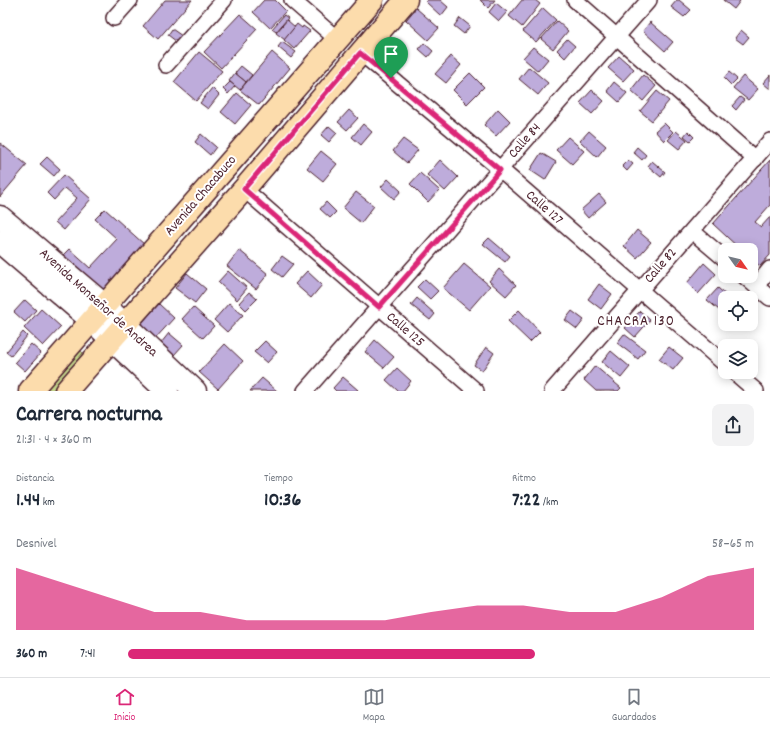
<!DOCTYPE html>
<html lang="es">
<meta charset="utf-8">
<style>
body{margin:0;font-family:Dekko,sans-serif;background:#f2f2f3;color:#1f2937;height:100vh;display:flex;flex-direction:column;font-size:15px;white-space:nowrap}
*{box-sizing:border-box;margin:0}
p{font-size:13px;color:#747a83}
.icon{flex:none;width:22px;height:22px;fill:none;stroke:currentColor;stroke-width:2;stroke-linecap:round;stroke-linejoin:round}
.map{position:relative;height:391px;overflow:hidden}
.details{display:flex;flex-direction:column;background:#fff;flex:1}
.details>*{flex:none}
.needle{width:26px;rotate:124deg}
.tools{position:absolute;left:718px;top:243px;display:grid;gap:8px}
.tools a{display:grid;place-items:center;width:40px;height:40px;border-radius:8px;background:#fff;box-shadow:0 2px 10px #0003;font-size:20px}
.pin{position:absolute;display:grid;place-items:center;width:34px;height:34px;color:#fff;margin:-41px -17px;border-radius:50% 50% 50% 0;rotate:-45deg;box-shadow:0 0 4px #0007}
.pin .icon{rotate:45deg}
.round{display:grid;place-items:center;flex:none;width:42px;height:42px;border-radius:8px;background:#f2f2f3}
.headline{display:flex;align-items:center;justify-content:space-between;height:68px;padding:0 16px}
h1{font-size:22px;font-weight:800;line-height:30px}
.figures{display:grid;grid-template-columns:repeat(3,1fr);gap:6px;height:68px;padding:4px 16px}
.figures div{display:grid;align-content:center}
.figures b{font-size:20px;font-weight:800}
.figures small{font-size:11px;font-weight:400}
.figures p{font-size:11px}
.chart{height:112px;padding:8px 16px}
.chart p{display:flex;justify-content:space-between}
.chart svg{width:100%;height:72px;margin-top:4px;fill:#db2777;opacity:.7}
ul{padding:0 16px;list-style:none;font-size:13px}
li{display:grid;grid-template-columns:64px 48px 1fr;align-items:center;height:30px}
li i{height:10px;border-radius:5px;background:#db2777}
.tab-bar{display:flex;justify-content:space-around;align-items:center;height:56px;border-top:1px solid #e0e1e3;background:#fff;font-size:11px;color:#747a83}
.tab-bar a{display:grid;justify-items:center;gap:2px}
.tab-bar .active{color:#db2777}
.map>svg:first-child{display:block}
.green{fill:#c5d78c;stroke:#887b5c}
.building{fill:#beacdb;stroke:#4a1f2b}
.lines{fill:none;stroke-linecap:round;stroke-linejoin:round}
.street-casing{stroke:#4a1f2b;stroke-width:18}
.secondary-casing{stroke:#4a1f2b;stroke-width:25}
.primary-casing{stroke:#4a1f2b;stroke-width:25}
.street{stroke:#fff;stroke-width:15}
.secondary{stroke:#fff;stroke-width:22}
.primary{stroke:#fcdcac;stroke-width:22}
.route-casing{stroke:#fff;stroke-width:8}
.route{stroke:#db2777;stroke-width:5}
.labels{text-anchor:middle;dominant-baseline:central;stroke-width:4;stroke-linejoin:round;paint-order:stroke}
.street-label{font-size:14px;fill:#4a1f2b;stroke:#fff}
.neighbourhood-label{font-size:15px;letter-spacing:1px;fill:#4a1f2b;stroke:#fff}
</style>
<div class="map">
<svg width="770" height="391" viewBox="0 0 770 391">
<rect width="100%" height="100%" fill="#fff"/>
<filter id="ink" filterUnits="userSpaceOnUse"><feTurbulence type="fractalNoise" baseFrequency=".025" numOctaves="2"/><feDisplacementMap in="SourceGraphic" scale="8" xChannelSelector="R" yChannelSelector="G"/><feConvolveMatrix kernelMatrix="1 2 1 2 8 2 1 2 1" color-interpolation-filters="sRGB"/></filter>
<g filter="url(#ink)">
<path class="green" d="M 77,347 L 84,354 L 52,391 L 38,391 Z"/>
<g class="building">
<path d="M 165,0 L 192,0 L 158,39 L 143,26 Z"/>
<path d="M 264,0 L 275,0 L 286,11 L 270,28 L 253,12 Z"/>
<path d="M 427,0 L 440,0 L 448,7 L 441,16 L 426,2 Z"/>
<path d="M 480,0 L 495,0 L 488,8 Z"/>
<path d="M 522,0 L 535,0 L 540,4 L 522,27 L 509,16 Z"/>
<path d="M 677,0 L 679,0 L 691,10 L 684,17 L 671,7 Z"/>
<path d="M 723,0 L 738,0 L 740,1 L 734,9 Z"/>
<path d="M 496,3 L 507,12 L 499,21 L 489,12 Z"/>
<path d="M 416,8 L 439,28 L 428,40 L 406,20 Z"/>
<path d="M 543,8 L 556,20 L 536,42 L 523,31 Z"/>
<path d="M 240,14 L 257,29 L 221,68 L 204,52 Z"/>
<path d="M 284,15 L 288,18 L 276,32 L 272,29 Z"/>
<path d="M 460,18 L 470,26 L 464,34 L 454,26 Z"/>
<path d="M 287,20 L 295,27 L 285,40 L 276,33 Z"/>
<path d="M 557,21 L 568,31 L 553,49 L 541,39 Z"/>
<path d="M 650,22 L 673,42 L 665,51 L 643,31 Z"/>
<path d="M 297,24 L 302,28 L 303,26 L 310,31 L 294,49 L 284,40 Z"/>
<path d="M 172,29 L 182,36 L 177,42 L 168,35 Z"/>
<path d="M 741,30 L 749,37 L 743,44 L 735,38 Z"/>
<path d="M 567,39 L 575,46 L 565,58 L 557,50 Z"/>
<path d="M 282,42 L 296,52 L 291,58 L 278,47 Z"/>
<path d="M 424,43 L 433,51 L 428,57 L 419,49 Z"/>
<path d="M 533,47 L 548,59 L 538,71 L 523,58 Z"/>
<path d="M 199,52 L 222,71 L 196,101 L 174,82 Z"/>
<path d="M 272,52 L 290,68 L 259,105 L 240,90 Z"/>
<path d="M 451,56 L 461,65 L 446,83 L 435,74 Z"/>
<path d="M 619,56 L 634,69 L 623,81 L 608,68 Z"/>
<path d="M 241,66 L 252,75 L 246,82 L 235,73 Z"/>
<path d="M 529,67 L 548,83 L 538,95 L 519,79 Z"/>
<path d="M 729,72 L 737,79 L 731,85 L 724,78 Z"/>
<path d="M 235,73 L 246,82 L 240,90 L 229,81 Z"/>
<path d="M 470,73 L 484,87 L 467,104 L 453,90 Z"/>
<path d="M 643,75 L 656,86 L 643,101 L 631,90 Z"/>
<path d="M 770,75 L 770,89 L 763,83 Z"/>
<path d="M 743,76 L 758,89 L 748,100 L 733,88 Z"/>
<path d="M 230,82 L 235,86 L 228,94 L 223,89 Z"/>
<path d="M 614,82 L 627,93 L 619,102 L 607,91 Z"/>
<path d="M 212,88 L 219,95 L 208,109 L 200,103 Z"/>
<path d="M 592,90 L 604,101 L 592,114 L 580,103 Z"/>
<path d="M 657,91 L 669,101 L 652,121 L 640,111 Z"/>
<path d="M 237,93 L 251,105 L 235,124 L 221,112 Z"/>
<path d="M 740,97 L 744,100 L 736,110 L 732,106 Z"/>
<path d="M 498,109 L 510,121 L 496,136 L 484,125 Z"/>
<path d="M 349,110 L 358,118 L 347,130 L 338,122 Z"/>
<path d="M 664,123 L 673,132 L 664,141 L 655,131 Z"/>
<path d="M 363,124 L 372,132 L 361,145 L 352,137 Z"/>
<path d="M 329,126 L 337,133 L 329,142 L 321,135 Z"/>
<path d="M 589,131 L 606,146 L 597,157 L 580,141 Z"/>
<path d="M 676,131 L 687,140 L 679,149 L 668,140 Z"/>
<path d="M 688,131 L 694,137 L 690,141 L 684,136 Z"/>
<path d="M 201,134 L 216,147 L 210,155 L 195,142 Z"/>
<path d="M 568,137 L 584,151 L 572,164 L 556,150 Z"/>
<path d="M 403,139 L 418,150 L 407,163 L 393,151 Z"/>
<path d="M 0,143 L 27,165 L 0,197 Z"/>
<path d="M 637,147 L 646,155 L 642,160 L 633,152 Z"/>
<path d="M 321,151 L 337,164 L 323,181 L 307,168 Z"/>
<path d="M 541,153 L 556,162 L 545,180 L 530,170 Z"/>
<path d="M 47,157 L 60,169 L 54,176 L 40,164 Z"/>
<path d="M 440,160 L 458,177 L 445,191 L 427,175 Z"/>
<path d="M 628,160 L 633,164 L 627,171 L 622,166 Z"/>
<path d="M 770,160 L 770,205 L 755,222 L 761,227 L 770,217 L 770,255 L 760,266 L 751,259 L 751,250 L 741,250 L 713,224 Z"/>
<path d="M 652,161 L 665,172 L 661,177 L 648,166 Z"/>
<path d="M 420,173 L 439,190 L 428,202 L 410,184 Z"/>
<path d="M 64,175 L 91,199 L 64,230 L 55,222 L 77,198 L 65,188 L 54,200 L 47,193 Z"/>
<path d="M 388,179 L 401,191 L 394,199 L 381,187 Z"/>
<path d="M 356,192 L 374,206 L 361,223 L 343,208 Z"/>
<path d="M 599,194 L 606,202 L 588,218 L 581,210 Z"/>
<path d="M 326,202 L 336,212 L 330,218 L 320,209 Z"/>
<path d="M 105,209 L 145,245 L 103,292 L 62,256 L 69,249 L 90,268 L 117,239 L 95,219 Z"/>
<path d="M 637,230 L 651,242 L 637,258 L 624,246 Z"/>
<path d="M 489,238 L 510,256 L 505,262 L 483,244 Z"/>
<path d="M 239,250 L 268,274 L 256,289 L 227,266 Z"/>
<path d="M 282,256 L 293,264 L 282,277 L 272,269 Z"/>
<path d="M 704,263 L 716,274 L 698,294 L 687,283 Z"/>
<path d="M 464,264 L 490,286 L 469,310 L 443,288 Z"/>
<path d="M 499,269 L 516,285 L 506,296 L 489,281 Z"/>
<path d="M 228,271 L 247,288 L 237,300 L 218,282 Z"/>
<path d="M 307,271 L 322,285 L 311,298 L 295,284 Z"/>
<path d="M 187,273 L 206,289 L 195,303 L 175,288 Z"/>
<path d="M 425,279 L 438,291 L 430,299 L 417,287 Z"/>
<path d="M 599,284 L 612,294 L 601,309 L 588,299 Z"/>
<path d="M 718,288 L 729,298 L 725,298 L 725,315 L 707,300 Z"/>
<path d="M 249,292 L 257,299 L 246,310 L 239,303 Z"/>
<path d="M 417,298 L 435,314 L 430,320 L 411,305 Z"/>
<path d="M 25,300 L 36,310 L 25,322 L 14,312 Z"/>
<path d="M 229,303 L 243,315 L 227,332 L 214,320 Z"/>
<path d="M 159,304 L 174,318 L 153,341 L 138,327 Z"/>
<path d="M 193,307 L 214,326 L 203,338 L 182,319 Z"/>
<path d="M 41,309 L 61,327 L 43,346 L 24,328 Z"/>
<path d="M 519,310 L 540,332 L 530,342 L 508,321 Z"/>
<path d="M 572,311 L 584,320 L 577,329 L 565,320 Z"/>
<path d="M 640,311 L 650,320 L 635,337 L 625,328 Z"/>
<path d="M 23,332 L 27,336 L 11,356 L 6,352 Z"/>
<path d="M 169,333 L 183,345 L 174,355 L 161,343 Z"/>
<path d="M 624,334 L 645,350 L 638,359 L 617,343 Z"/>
<path d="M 375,340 L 394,357 L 384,368 L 365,352 Z"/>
<path d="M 265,341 L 277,352 L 267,363 L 254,352 Z"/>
<path d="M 31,344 L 41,353 L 25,371 L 15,362 Z"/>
<path d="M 225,344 L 243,361 L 218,389 L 199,372 Z"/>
<path d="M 486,347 L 494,353 L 482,371 L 474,365 Z"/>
<path d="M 669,347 L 683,358 L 673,370 L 659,359 Z"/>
<path d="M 611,351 L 630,367 L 621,378 L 602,362 Z"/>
<path d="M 595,366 L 621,388 L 618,391 L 596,391 L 584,380 Z"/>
<path d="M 397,368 L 411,381 L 403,391 L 398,391 L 386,380 Z"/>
<path d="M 343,377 L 358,390 L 357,391 L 336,391 L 333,388 Z"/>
<path d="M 262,378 L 277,391 L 250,391 Z"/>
</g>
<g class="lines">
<defs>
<g id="street">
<path d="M 292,0 L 338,40"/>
<path d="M 575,0 L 755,159"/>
<path d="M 114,18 L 130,0"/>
<path d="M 361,53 L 500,169 L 725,364"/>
<path d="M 166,65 L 224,0"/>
<path d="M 244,189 L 476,391"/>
<path d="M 692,231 L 725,259"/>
<path d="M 744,276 L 770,298"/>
<path d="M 756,286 L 770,269"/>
<path d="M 734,372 L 756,391"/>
<path d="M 305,391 L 649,0"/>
<path d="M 552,391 L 770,141"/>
</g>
<g id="secondary">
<path d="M 0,217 L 104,305 L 195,391"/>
<path d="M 0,242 L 91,320 L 167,391"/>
</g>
<g id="primary">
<path d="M 30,391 L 372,0"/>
<path d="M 66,391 L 244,189 L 406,0"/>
</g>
</defs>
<use href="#street" class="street-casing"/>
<use href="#secondary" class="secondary-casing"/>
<use href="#primary" class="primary-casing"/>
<use href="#street" class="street"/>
<use href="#secondary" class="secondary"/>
<use href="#primary" class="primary"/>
</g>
</g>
<g class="lines" filter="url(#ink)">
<defs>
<path id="route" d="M 360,53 L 500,170 L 379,307 L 244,189 Z"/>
</defs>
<use href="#route" class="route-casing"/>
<use href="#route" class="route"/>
</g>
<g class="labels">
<g class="street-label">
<text transform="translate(525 141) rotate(-49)">Calle 84</text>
<text transform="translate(201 196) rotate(-49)">Avenida Chacabuco</text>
<text transform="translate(544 208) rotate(41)">Calle 127</text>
<text transform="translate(661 266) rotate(-49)">Calle 82</text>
<text transform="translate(98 303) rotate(42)">Avenida Monseñor de Andrea</text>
<text transform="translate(405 330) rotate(41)">Calle 125</text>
</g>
<g class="neighbourhood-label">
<text x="636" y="322">CHACRA 130</text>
</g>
</g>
</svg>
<div class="tools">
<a><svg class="needle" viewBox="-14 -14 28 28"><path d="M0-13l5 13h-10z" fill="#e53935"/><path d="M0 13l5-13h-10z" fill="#747a83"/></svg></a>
<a><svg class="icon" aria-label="locate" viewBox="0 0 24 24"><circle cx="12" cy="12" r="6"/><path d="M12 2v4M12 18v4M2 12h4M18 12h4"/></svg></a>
<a><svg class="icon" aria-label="layers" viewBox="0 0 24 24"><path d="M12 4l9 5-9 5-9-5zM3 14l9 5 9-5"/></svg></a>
</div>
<div class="pin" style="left:391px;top:78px;background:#1e9e55"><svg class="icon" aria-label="arrive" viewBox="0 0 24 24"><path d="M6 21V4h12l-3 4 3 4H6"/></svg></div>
</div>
<section class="details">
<div class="headline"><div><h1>Carrera nocturna</h1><p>21:31 · 4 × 360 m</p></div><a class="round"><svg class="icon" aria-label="share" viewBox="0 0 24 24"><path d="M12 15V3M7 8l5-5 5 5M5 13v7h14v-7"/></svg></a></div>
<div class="figures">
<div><p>Distancia</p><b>1.44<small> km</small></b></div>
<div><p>Tiempo</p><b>10:36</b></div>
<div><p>Ritmo</p><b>7:22<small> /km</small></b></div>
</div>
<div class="chart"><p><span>Desnivel</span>58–65 m</p>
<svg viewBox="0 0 160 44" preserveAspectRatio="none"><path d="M0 44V6L10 15L20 24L30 33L40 33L50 38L60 38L70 38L80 38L90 33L100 29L110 29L120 33L130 33L140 24L150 11L160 6V44z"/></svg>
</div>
<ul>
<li><b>360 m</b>7:41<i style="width:65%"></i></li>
</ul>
</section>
<nav class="tab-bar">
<a class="active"><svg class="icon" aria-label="home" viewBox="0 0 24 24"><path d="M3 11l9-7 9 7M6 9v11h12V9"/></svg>Inicio</a>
<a><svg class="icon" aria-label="map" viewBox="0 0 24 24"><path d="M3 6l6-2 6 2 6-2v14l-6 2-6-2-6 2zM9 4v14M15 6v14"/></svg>Mapa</a>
<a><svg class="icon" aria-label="saved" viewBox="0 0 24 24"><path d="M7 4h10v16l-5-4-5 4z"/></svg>Guardados</a>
</nav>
